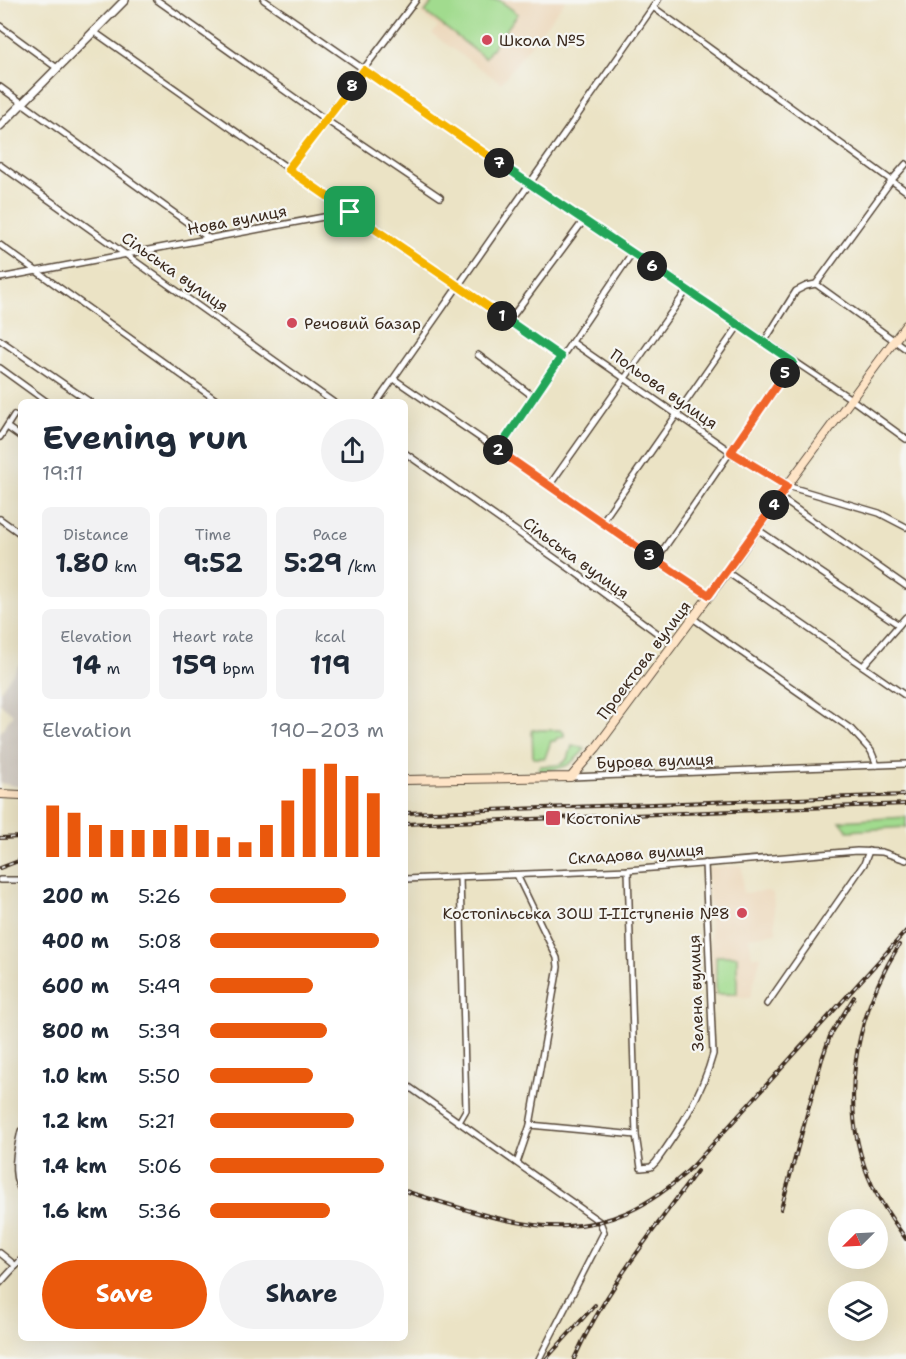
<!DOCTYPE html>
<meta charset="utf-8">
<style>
body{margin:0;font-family:"Shantell Sans",sans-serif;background:#f2f2f3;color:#1f2937;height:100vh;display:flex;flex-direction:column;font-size:22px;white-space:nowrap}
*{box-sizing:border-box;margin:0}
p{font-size:20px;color:#747a83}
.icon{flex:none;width:33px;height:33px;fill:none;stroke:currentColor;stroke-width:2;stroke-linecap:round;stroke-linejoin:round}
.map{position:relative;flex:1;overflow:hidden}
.details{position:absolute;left:18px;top:399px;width:390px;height:942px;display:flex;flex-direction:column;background:#fff;border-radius:9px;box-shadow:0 6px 24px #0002}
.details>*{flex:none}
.needle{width:39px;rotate:246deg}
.fabs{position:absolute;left:828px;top:1209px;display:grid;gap:12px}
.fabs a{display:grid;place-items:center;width:60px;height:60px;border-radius:50%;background:#fff;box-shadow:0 6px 24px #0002;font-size:30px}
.pin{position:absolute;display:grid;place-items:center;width:51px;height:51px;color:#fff;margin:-26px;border-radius:12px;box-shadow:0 3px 9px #0006}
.km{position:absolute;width:30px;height:30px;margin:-15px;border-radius:50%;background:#222;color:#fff;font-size:16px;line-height:30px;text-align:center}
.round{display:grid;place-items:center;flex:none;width:63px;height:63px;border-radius:32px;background:#f2f2f3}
.overview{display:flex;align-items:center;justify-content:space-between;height:102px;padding:0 24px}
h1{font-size:33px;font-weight:700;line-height:45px}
.metrics{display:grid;grid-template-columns:repeat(3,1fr);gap:9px;height:102px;padding:6px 24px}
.metrics div{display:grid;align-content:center;border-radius:9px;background:#f2f2f3;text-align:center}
.metrics b{font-size:26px;font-weight:700}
.metrics small{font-size:16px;font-weight:400}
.metrics p{font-size:16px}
.chart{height:168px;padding:12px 24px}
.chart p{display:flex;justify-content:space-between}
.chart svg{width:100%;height:108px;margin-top:6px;stroke:#ea580c;stroke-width:6}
.action{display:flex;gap:12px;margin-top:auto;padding:12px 24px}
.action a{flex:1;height:69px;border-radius:36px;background:#ea580c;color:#fff;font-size:24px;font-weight:700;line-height:69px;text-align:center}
.action a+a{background:#f2f2f3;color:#1f2937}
ul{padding:0 24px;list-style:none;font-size:20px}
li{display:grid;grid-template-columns:96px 72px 1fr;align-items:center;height:45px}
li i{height:15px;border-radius:8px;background:#ea580c}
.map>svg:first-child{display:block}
.built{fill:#ecd7ba}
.industrial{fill:#cbc2b8}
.green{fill:#a1db8e;stroke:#6e8256;stroke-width:1.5}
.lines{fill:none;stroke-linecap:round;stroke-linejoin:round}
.minor-casing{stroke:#554637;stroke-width:8}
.tertiary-casing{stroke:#554637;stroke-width:10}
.secondary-casing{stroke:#554637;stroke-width:10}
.minor{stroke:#fff;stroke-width:5}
.tertiary{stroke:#fff;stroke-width:7}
.secondary{stroke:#fee4c6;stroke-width:8}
.rail-casing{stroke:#3b2a1e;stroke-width:4}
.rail{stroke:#f6f6f2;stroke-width:1.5;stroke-dasharray:4.5;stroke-linecap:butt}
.split-1-casing{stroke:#fff;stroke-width:12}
.split-2-casing{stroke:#fff;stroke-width:12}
.split-3-casing{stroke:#fff;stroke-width:12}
.split-4-casing{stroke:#fff;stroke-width:12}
.split-5-casing{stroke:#fff;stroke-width:12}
.split-6-casing{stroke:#fff;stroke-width:12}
.split-7-casing{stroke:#fff;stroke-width:12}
.split-8-casing{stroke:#fff;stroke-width:12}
.split-9-casing{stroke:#fff;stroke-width:12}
.split-1{stroke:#f5b400;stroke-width:8}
.split-2{stroke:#22a559;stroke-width:8}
.split-3{stroke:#f0652b;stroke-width:8}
.split-4{stroke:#f0652b;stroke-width:8}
.split-5{stroke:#f0652b;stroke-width:8}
.split-6{stroke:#22a559;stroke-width:8}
.split-7{stroke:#22a559;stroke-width:8}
.split-8{stroke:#f5b400;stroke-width:8}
.split-9{stroke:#f5b400;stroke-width:8}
.poi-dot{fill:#d1495b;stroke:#f6f6f2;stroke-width:2}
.labels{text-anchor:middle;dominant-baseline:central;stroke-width:4.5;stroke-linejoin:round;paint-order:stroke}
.poi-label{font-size:16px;fill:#3b2a1e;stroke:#f6f6f2;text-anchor:start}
.street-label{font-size:16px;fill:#3b2a1e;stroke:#f6f6f2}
</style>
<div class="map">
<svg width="906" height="1359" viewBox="0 0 906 1359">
<rect width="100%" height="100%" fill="#f6f6f2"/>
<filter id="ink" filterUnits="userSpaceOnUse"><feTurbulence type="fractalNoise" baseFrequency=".0167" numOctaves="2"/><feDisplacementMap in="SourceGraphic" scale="12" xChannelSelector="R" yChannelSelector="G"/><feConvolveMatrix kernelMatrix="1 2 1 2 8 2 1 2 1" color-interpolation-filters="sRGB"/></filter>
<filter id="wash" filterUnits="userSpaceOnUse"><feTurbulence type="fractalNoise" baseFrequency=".008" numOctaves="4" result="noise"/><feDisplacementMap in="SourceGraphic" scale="24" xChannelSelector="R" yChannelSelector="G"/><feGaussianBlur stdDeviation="1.35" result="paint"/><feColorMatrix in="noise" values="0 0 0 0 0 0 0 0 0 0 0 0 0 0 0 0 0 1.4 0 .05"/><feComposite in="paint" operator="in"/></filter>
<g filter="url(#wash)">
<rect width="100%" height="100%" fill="#ebe3c5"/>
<g class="built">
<path d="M 431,0 L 566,0 L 501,83 L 432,34 L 438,27 L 421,14 Z"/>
<path d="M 742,865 L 743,893 L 767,891 L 773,893 L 776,933 L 749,937 L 752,957 L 761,956 L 750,998 L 713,994 L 707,868 Z"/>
</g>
<path class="industrial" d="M 21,662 L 21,787 L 0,783 L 0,733 L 13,714 L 0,703 L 0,691 Z"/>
<g class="green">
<path d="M 434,0 L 499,0 L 518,14 L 485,58 L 425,12 Z"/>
<path d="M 532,730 L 560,730 L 564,733 L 564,737 L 557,738 L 555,741 L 551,741 L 545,758 L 533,758 Z"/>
<path d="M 572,746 L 583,747 L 585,749 C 570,767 563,769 540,771 L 539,767 L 541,766 C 561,765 567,767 572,746 Z"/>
<path d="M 906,817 L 906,827 L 848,831 L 840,821 Z"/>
<rect x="716" y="956" width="21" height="38"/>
</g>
</g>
<g filter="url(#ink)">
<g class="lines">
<defs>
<g id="minor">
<path d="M 157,0 L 326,120 L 440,197"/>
<path d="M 264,0 L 529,184 L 851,399 L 906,439"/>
<path d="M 653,7 L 906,191"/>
<path d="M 0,26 L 57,68"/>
<path d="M 93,31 L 350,212"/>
<path d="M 0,87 L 210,239"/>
<path d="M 0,165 L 333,402"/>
<path d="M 288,169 L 416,0"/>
<path d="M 0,245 L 219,402"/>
<path d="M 0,278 L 350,212 L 561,357"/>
<path d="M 816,284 L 906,349"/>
<path d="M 509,321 L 584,220"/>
<path d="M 0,340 L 90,402"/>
<path d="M 572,342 L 731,452 L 787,486 L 879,513 L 906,527"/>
<path d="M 764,342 L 796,291 L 806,286 L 816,284 L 891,181 L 906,164"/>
<path d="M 478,355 L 534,397"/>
<path d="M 0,368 L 47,402"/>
<path d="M 394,379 L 709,595"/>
<path d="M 377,402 L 658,0"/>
<path d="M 7,427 L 21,437"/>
<path d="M 0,437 L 14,415"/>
<path d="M 498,451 L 632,253"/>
<path d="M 405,453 L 576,573 L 672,644"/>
<path d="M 549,486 L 687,290"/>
<path d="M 779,497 L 906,586"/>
<path d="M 0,519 L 21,534"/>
<path d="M 602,522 L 739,325"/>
<path d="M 757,529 L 899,625"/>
<path d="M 656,560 L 793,361"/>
<path d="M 727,572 L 906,696"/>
<path d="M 691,617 L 851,729 L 871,751 L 877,765"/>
<path d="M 863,666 L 906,617"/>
<path d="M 571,777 L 906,764"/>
<path d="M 628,870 L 636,1135 L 641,1168 L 651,1167 L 656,1162 C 680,1129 702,1094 713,1054 L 705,863"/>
<path d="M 517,875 L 557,958 L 558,967 L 530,1125 L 517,1163"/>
<path d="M 405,879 L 628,870 L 857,851 L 882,852 L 906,860"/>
<path d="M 0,880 L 21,880"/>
<path d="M 767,1004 L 864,864 L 869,851"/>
<path d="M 405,1084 L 600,1222 L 604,1232 L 539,1359"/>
<path d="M 459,1122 L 466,1110 L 460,877"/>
<path d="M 530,1125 L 636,1135"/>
<path d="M 21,1131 C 17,1149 11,1173 21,1190"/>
<path d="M 0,1253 L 16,1266"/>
<path d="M 0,1283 L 21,1260"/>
</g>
<path id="tertiary" d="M 0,126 L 125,0"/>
<g id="secondary">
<path d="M 405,780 L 571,777 L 596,748 L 727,572 L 787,486 L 906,325"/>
<path d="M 0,794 L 21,795"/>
</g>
</defs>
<use href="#minor" class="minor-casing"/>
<use href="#tertiary" class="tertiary-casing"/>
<use href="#secondary" class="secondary-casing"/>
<use href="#minor" class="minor"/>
<use href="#tertiary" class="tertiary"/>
<use href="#secondary" class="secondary"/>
<defs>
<g id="rail">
<path d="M 405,813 L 906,795"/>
<path d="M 405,824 L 906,804"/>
<path d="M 0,838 L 21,837"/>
<path d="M 0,868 L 21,860"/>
<path d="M 899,945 C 855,1016 836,1107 872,1185 C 881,1204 894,1222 906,1239"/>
<path d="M 405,1191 C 516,1225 596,1259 692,1167 L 906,931"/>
<path d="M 781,1209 L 822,1059 L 830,1036 L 854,997"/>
<path d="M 546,1359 L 595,1305"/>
<path d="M 574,1359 C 605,1290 653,1231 697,1171"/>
</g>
</defs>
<use href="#rail" class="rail-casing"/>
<use href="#rail" class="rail"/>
</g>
</g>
<g class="lines" filter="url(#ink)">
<defs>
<path id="split-1" d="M 350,212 L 502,316"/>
<path id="split-2" d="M 498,450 L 561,357 L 502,316"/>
<path id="split-3" d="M 498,450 L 649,555"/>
<path id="split-4" d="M 649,555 L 709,595 L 774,505"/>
<path id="split-5" d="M 774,505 L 787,486 L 731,452 L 785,373"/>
<path id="split-6" d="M 652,266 L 793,362 L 785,373"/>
<path id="split-7" d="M 499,163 L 652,266"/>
<path id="split-8" d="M 352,86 L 364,70 L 499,163"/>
<path id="split-9" d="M 350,212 L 288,169 L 352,86"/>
</defs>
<use href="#split-1" class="split-1-casing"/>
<use href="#split-2" class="split-2-casing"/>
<use href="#split-3" class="split-3-casing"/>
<use href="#split-4" class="split-4-casing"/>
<use href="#split-5" class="split-5-casing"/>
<use href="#split-6" class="split-6-casing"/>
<use href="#split-7" class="split-7-casing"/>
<use href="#split-8" class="split-8-casing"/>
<use href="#split-9" class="split-9-casing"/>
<use href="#split-1" class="split-1"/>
<use href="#split-2" class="split-2"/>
<use href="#split-3" class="split-3"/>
<use href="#split-4" class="split-4"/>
<use href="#split-5" class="split-5"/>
<use href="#split-6" class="split-6"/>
<use href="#split-7" class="split-7"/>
<use href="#split-8" class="split-8"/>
<use href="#split-9" class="split-9"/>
</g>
<g class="poi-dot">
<circle cx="487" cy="40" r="6"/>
<circle cx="292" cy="323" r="6"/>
<rect x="545" y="810" width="16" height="16" rx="3"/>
<circle cx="742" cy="913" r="6"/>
</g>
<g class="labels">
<g class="poi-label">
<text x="499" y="40">Школа №5</text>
<text x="304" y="323">Речовий базар</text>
<text x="566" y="818">Костопіль</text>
<text x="730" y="913" text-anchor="end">Костопільська ЗОШ І-ІІступенів №8</text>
</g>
<g class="street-label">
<text transform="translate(237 220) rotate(-11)">Нова вулиця</text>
<text transform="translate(175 272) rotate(35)">Сільська вулиця</text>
<text transform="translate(664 389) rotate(35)">Польова вулиця</text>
<text transform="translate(576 558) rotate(36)">Сільська вулиця</text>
<text transform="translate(644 660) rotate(-53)">Проектова вулиця</text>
<text transform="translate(655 761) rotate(-2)">Бурова вулиця</text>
<text transform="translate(636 854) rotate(-4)">Складова вулиця</text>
<text transform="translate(696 993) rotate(-92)">Зелена вулиця</text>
</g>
</g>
</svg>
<div class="fabs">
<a><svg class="needle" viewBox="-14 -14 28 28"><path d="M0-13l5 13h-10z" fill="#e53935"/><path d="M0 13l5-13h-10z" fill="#747a83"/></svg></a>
<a><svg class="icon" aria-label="layers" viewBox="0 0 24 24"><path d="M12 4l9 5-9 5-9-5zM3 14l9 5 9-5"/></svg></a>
</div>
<div class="pin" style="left:350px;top:212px;background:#1e9e55"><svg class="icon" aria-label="arrive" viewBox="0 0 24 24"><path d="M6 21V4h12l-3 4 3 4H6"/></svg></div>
<b class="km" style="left:502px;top:316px">1</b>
<b class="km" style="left:498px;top:450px">2</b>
<b class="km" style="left:649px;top:555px">3</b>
<b class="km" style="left:774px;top:505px">4</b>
<b class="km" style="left:785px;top:373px">5</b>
<b class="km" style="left:652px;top:266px">6</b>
<b class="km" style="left:499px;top:163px">7</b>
<b class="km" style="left:352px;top:86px">8</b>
<section class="details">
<div class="overview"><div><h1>Evening run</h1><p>19:11</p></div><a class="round"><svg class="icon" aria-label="share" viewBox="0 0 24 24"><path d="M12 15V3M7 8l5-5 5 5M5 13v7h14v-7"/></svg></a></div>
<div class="metrics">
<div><p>Distance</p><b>1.80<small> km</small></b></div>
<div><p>Time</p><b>9:52</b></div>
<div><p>Pace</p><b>5:29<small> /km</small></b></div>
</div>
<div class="metrics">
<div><p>Elevation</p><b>14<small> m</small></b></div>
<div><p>Heart rate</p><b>159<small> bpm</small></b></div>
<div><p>kcal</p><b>119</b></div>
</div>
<div class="chart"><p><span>Elevation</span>190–203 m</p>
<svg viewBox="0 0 160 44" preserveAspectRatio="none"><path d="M5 44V23M15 44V26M25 44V31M35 44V33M45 44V33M55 44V33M65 44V31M75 44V33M85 44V36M95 44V38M105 44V31M115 44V21M125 44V8M135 44V6M145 44V11M155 44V18"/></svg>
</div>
<ul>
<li><b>200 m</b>5:26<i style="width:78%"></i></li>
<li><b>400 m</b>5:08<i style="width:97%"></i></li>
<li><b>600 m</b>5:49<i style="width:59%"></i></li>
<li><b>800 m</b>5:39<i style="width:67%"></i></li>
<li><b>1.0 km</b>5:50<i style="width:59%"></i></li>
<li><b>1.2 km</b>5:21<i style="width:83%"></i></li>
<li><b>1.4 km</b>5:06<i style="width:100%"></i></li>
<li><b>1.6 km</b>5:36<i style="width:69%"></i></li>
</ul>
<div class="action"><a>Save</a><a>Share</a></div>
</section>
</div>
